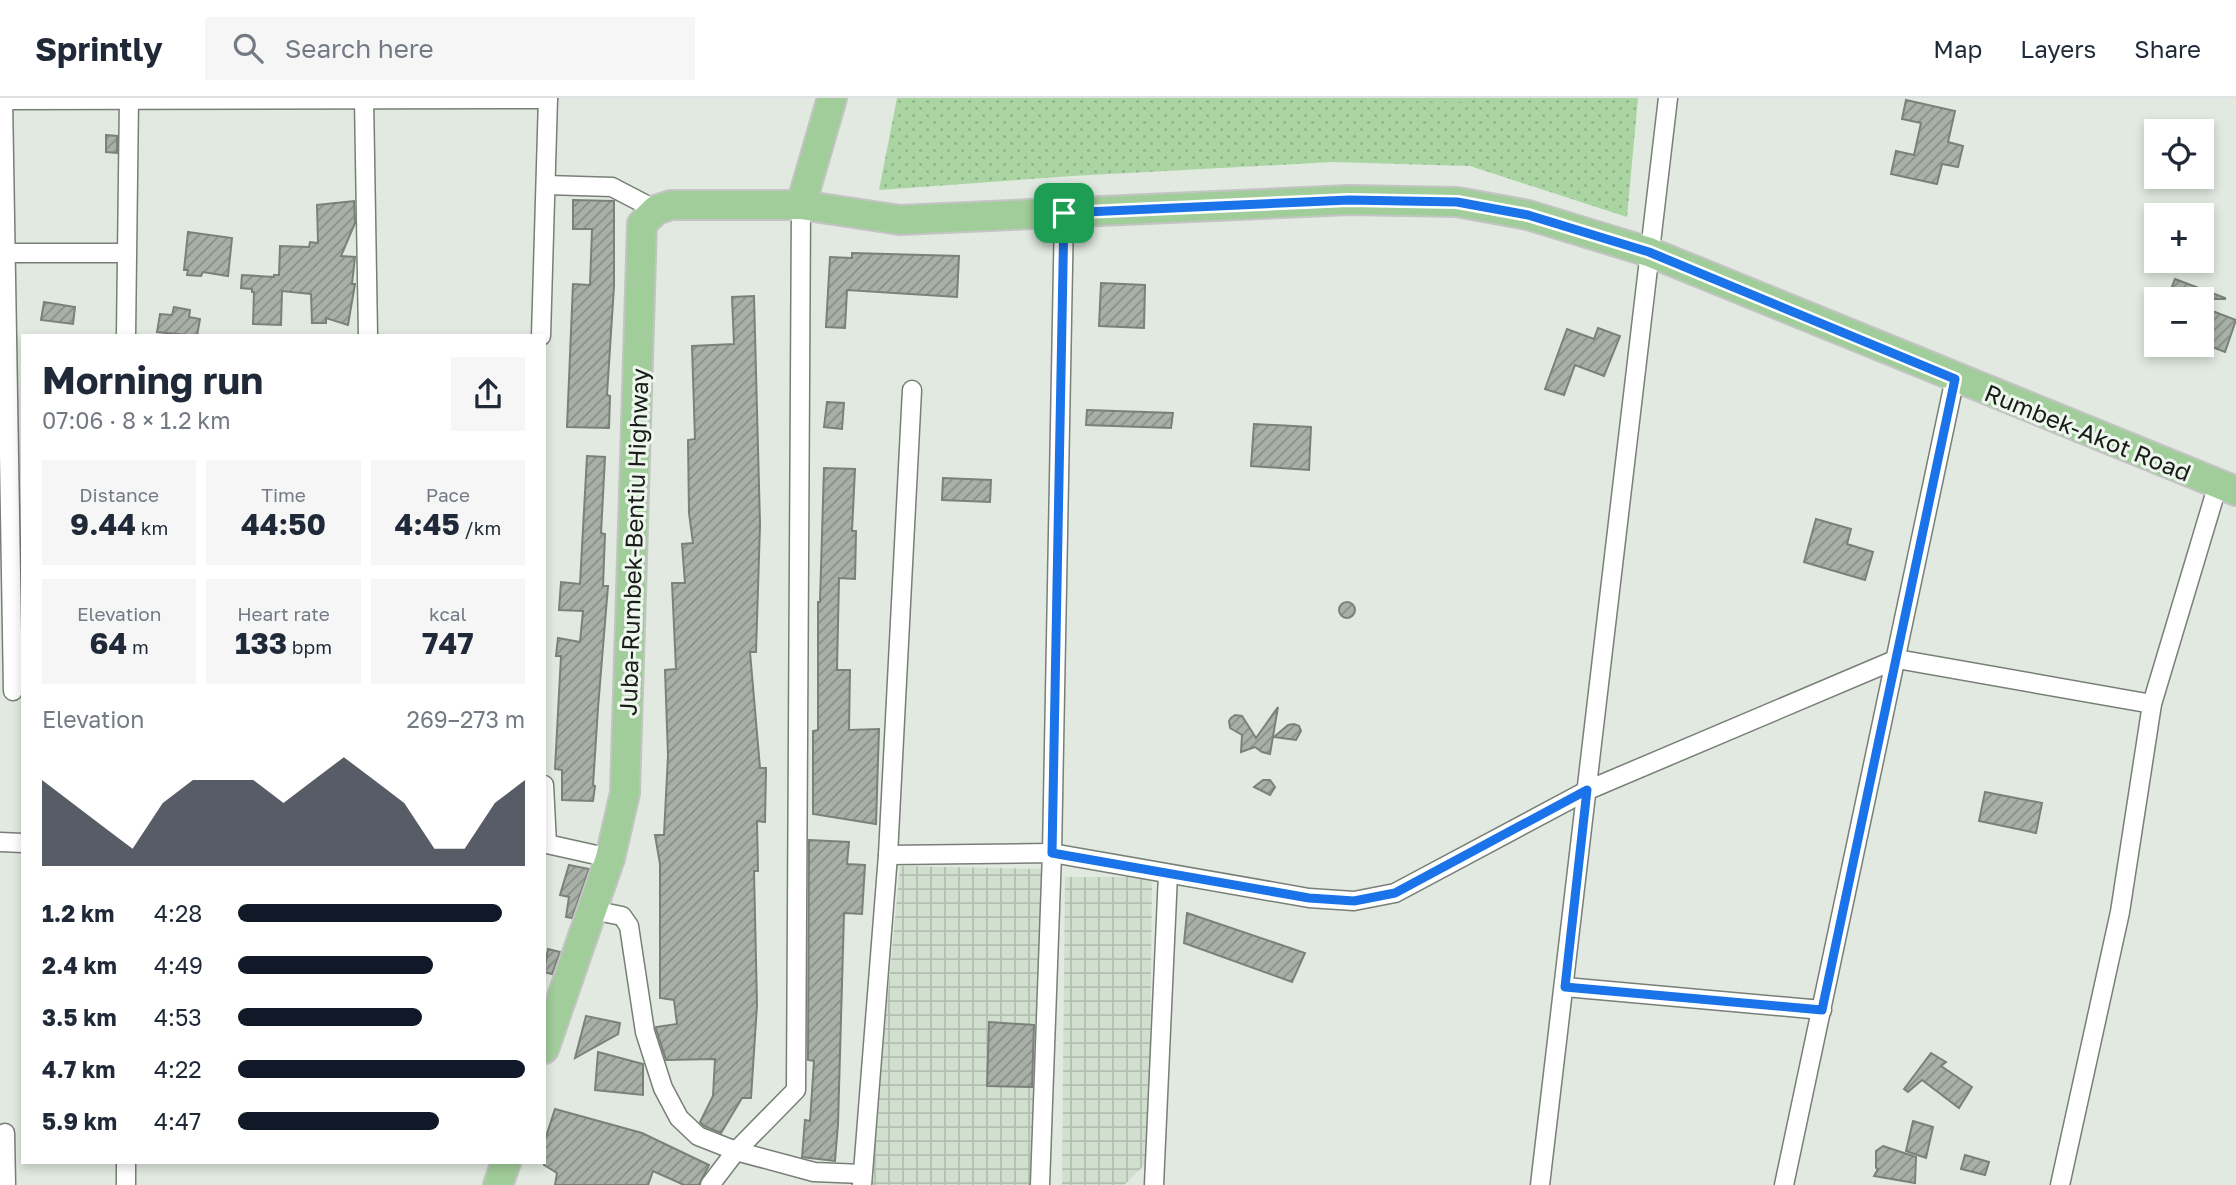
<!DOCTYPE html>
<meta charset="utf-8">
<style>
body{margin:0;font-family:"Golos Text",sans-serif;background:#f6f6f7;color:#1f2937;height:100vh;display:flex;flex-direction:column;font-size:26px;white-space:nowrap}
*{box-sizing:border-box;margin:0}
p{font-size:23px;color:#747a83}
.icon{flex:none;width:38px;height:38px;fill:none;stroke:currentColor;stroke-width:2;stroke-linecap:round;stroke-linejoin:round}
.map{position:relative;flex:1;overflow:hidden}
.side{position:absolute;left:21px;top:236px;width:525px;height:830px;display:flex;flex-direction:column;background:#fff;border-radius:0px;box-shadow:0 4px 10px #0003}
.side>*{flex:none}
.controls{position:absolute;left:2144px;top:21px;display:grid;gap:14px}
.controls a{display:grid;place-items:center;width:70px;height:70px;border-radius:0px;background:#fff;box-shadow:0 4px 10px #0003;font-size:35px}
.pin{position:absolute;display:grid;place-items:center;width:60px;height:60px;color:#fff;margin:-30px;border-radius:14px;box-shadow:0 4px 10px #0006}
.round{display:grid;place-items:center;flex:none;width:74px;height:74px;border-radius:0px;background:#f6f6f7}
.summary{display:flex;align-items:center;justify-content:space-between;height:119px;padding:0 21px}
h1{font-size:38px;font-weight:700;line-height:52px}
.metrics{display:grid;grid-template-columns:repeat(3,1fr);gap:10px;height:119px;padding:7px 21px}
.metrics div{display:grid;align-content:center;border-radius:0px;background:#f6f6f7;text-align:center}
.metrics b{font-size:30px;font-weight:700}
.metrics small{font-size:19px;font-weight:400}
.metrics p{font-size:19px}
.chart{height:196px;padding:14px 21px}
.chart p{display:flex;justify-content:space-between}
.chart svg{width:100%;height:126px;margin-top:7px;fill:#111827;opacity:.7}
ul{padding:0 21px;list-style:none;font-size:23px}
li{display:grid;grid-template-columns:112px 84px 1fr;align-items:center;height:52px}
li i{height:18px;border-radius:9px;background:#111827}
header{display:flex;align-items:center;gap:42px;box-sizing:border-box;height:98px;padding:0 35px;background:#fff;border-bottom:2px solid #e0e1e3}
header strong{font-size:33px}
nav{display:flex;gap:38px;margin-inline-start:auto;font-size:24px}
.search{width:490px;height:63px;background:#f6f6f7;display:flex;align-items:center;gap:18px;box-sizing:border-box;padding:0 24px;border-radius:0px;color:#747a83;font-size:26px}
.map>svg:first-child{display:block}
.industrial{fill:url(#industrial-grid)}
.green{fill:url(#green-dots)}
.pitch{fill:#aad5a3}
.building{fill:url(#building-hatch);stroke:#7a8179;stroke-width:2}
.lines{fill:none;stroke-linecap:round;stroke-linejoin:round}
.street-casing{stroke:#777f76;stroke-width:21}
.primary-casing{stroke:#c3c4c3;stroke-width:32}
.street{stroke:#fff;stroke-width:18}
.primary{stroke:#a1cd9a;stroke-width:28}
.route-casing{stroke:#fff;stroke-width:14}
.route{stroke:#1a73e8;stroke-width:9}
.labels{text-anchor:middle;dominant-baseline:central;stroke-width:6;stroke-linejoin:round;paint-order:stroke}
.street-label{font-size:24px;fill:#191c19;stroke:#eef7ed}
</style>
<header>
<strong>Sprintly</strong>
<div class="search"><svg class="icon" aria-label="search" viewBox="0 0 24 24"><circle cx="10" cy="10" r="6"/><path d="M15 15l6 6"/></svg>Search here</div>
<nav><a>Map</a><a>Layers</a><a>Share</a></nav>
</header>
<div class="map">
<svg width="2236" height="1087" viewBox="0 0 2236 1087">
<defs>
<pattern id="industrial-grid" width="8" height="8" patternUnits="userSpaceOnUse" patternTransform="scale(1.75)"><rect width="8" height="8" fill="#d1dfcf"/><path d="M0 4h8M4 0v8" fill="none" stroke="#b3bfb1"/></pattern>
<pattern id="green-dots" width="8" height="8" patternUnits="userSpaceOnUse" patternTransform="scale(1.75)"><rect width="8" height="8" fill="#aad5a3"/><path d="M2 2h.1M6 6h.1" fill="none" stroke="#92b68c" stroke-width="1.8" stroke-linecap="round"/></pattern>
<pattern id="building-hatch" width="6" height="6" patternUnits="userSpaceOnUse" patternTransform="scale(1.75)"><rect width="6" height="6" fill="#a8b0a7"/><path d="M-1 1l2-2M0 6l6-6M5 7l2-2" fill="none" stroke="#888e87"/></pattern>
</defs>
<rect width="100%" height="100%" fill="#e1e9e0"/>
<g class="industrial">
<path d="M 900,768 L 1044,771 L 1039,1087 L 870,1087 Z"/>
<path d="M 1065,779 L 1152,779 L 1149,1063 L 1124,1087 L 1062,1087 Z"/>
</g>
<path class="green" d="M 897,0 L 1638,0 L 1627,119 L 1470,68 L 1333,64 L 1072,78 L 879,92 Z"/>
<path class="pitch" d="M 1245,0 L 1471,0 L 1471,4 Z"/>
<g class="building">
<path d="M 1906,2 L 1955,13 L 1948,44 L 1963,48 L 1958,69 L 1942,66 L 1937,86 L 1891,76 L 1896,53 L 1914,57 L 1921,25 L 1902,21 Z"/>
<path d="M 106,37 L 117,38 L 117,55 L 106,54 Z"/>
<path d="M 573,102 L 614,103 L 614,188 L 607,297 L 610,298 L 609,330 L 567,329 L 573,186 L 590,187 L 592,131 L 573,131 Z"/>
<path d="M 354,103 L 355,125 L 341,158 L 355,159 L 352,186 L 355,186 L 348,227 L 326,220 L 326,225 L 312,225 L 311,196 L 282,193 L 281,227 L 253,226 L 254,194 L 252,194 L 252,191 L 241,190 L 242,177 L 274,179 L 274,177 L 279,177 L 280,148 L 309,149 L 310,144 L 318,145 L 317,107 Z"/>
<path d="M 188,134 L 232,140 L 228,178 L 203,174 L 201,178 L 187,177 L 188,172 L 184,172 Z"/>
<path d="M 852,155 L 959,158 L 957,199 L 847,192 L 845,230 L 826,229 L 830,159 L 852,160 Z"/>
<path d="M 2175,181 L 2225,200 L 2225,201 L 2167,201 Z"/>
<path d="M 1101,185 L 1145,187 L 1144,230 L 1099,228 Z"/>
<path d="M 754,198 L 760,426 L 756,554 L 750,554 L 760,670 L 766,670 L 765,724 L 757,723 L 758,773 L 754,773 L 757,907 L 751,1000 L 742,1000 L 721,1035 L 704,1028 L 700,1024 L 713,998 L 715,961 L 666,962 L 656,931 L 656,929 L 677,926 L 674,902 L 660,900 L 660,766 L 655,737 L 664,737 L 668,658 L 665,572 L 676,571 L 672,485 L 685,485 L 682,446 L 693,445 L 689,415 L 688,342 L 695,341 L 692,248 L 734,246 L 732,199 Z"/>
<path d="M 44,204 L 75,209 L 73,226 L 41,222 Z"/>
<path d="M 174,209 L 190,212 L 189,219 L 200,221 L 197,238 L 157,234 L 160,216 L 172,217 Z"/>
<path d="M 2202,209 L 2236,222 L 2225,254 L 2202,245 Z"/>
<path d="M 1598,230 L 1620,238 L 1604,278 L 1575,267 L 1564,297 L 1545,291 L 1567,231 L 1594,241 Z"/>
<path d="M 827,304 L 844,305 L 842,331 L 824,329 Z"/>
<path d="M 1087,312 L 1173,315 L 1171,330 L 1086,327 Z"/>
<path d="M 1254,326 L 1311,329 L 1309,372 L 1251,368 Z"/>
<path d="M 587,358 L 605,359 L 601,435 L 605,436 L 603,488 L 608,488 L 598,610 L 593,687 L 595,688 L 593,703 L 562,702 L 562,672 L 555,671 L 561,558 L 556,558 L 558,540 L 580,544 L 583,513 L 559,512 L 561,484 L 580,486 Z"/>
<path d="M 824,370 L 855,371 L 852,433 L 856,433 L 855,481 L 839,480 L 837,572 L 850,572 L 849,632 L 879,631 L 876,726 L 813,716 L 813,633 L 818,632 L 818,504 L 820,504 Z"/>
<path d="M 943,380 L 991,382 L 990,404 L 942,402 Z"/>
<path d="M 1816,421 L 1851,431 L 1847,446 L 1873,454 L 1865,482 L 1804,464 Z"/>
<circle cx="1347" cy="512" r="8"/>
<path d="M 1278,609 L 1270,656 L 1262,654 L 1255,649 L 1241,654 L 1242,637 L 1230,630 L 1229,623 L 1231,620 L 1235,617 L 1242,618 L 1256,640 Z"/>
<path d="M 1294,626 L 1299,628 L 1301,633 L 1296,642 L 1274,639 L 1288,627 Z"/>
<path d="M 1263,682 L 1270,682 L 1275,689 L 1270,697 L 1254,689 Z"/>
<path d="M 1985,694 L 2042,705 L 2036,735 L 1979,723 Z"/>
<path d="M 809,742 L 849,744 L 847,766 L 865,767 L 862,816 L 844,815 L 838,1026 L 835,1063 L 802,1059 L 805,1022 L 810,1023 L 814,963 L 808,962 Z"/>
<path d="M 569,767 L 589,771 L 572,820 L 566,819 L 569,799 L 560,797 Z"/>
<path d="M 1187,815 L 1305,855 L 1292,884 L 1184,845 Z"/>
<path d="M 548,851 L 560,854 L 552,876 L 544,874 Z"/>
<path d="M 586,918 L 620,925 L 618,936 L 575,960 Z"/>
<path d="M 989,924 L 1034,927 L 1032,989 L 987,988 Z"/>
<path d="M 598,954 L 643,966 L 643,997 L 595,992 Z"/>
<path d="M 1931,955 L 1946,964 L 1941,968 L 1972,989 L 1959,1010 L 1922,982 L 1908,994 L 1904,991 Z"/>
<path d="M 555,1011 L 642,1035 L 709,1067 L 699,1087 L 684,1087 L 653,1073 L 648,1087 L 555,1087 L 557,1075 L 544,1067 L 544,1045 Z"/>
<path d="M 1913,1023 L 1933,1029 L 1926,1060 L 1906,1053 Z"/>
<path d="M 1883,1048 L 1916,1059 L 1915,1085 L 1874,1078 L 1878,1071 L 1876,1070 L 1876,1053 Z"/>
<path d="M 1965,1057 L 1989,1064 L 1985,1077 L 1961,1071 Z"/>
</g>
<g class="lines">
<defs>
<g id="street">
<path d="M 364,0 L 368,238"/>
<path d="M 0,2 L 548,1"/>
<path d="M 3,2 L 13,593"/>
<path d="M 546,87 L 612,89 L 656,112"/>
<path d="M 0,155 L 126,155"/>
<path d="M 126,238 L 129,0"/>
<path d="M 541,238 L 548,0"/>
<path d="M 544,687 L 547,746 L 610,760"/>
<path d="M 0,744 L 23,745"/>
<path d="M 888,757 L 1052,755 L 1309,800 L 1354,803 L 1395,795 L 1588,692 L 1897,561 L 2152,606"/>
<path d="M 592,812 L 622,818 L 629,828 L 645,934 L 663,990 L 679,1020 L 698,1038 L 736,1053 L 814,1074 L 862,1076"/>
<path d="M 1565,889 L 1822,912"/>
<path d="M 5,1035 L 6,1087"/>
<path d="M 126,1064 L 126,1087"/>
<path d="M 710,1087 L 736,1053 L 796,992 L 801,107"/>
<path d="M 862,1087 L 888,757 L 912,292"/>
<path d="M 1040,1087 L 1052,755 L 1064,115"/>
<path d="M 1154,1087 L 1168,776"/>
<path d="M 1540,1087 L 1668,0"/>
<path d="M 1784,1087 L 1955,280"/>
<path d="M 2060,1087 L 2120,814 L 2152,606 L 2218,386"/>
</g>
<g id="primary">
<path d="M 801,107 L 832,0"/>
<path d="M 544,951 L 610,760 L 625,695 L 642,126 L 656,112 L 671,107 L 801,107 L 900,122 L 1349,102 L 1457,104 L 1528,117 L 1649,154 L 2236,393"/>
<path d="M 498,1087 L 506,1064"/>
</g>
</defs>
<use href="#street" class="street-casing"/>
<use href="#primary" class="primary-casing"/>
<use href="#street" class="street"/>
<use href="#primary" class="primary"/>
</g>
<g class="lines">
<defs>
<path id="route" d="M 1349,102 L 1457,104 L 1528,117 L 1649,154 L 1955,281 L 1822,912 L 1565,889 L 1587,692 L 1395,795 L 1354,803 L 1309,800 L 1052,755 L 1064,115 Z"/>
</defs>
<use href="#route" class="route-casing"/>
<use href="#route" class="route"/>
</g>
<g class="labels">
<g class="street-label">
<text transform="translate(2088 334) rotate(22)">Rumbek-Akot Road</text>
<text transform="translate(633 444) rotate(-88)">Juba-Rumbek-Bentiu Highway</text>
</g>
</g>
</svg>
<div class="controls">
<a><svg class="icon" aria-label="locate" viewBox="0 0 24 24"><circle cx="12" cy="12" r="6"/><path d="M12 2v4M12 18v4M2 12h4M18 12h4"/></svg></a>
<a>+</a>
<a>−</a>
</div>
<div class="pin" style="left:1064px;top:115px;background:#1e9e55"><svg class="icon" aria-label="arrive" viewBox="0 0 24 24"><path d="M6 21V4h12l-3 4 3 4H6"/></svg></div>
<section class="side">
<div class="summary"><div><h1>Morning run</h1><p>07:06 · 8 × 1.2 km</p></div><a class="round"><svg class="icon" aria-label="share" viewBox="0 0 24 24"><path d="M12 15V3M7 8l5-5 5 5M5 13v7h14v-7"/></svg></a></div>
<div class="metrics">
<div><p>Distance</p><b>9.44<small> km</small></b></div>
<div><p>Time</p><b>44:50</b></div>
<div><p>Pace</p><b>4:45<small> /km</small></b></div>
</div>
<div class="metrics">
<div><p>Elevation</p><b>64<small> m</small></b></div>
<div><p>Heart rate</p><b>133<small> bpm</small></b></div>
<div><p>kcal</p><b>747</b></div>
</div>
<div class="chart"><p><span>Elevation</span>269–273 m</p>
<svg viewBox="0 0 160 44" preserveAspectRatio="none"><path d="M0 44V14L10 22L20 30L30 38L40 22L50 14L60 14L70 14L80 22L90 14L100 6L110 14L120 22L130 38L140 38L150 22L160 14V44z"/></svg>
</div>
<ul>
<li><b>1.2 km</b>4:28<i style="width:92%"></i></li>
<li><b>2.4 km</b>4:49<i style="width:68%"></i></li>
<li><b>3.5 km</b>4:53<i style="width:64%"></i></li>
<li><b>4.7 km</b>4:22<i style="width:100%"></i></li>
<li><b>5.9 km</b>4:47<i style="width:70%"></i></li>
</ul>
</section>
</div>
